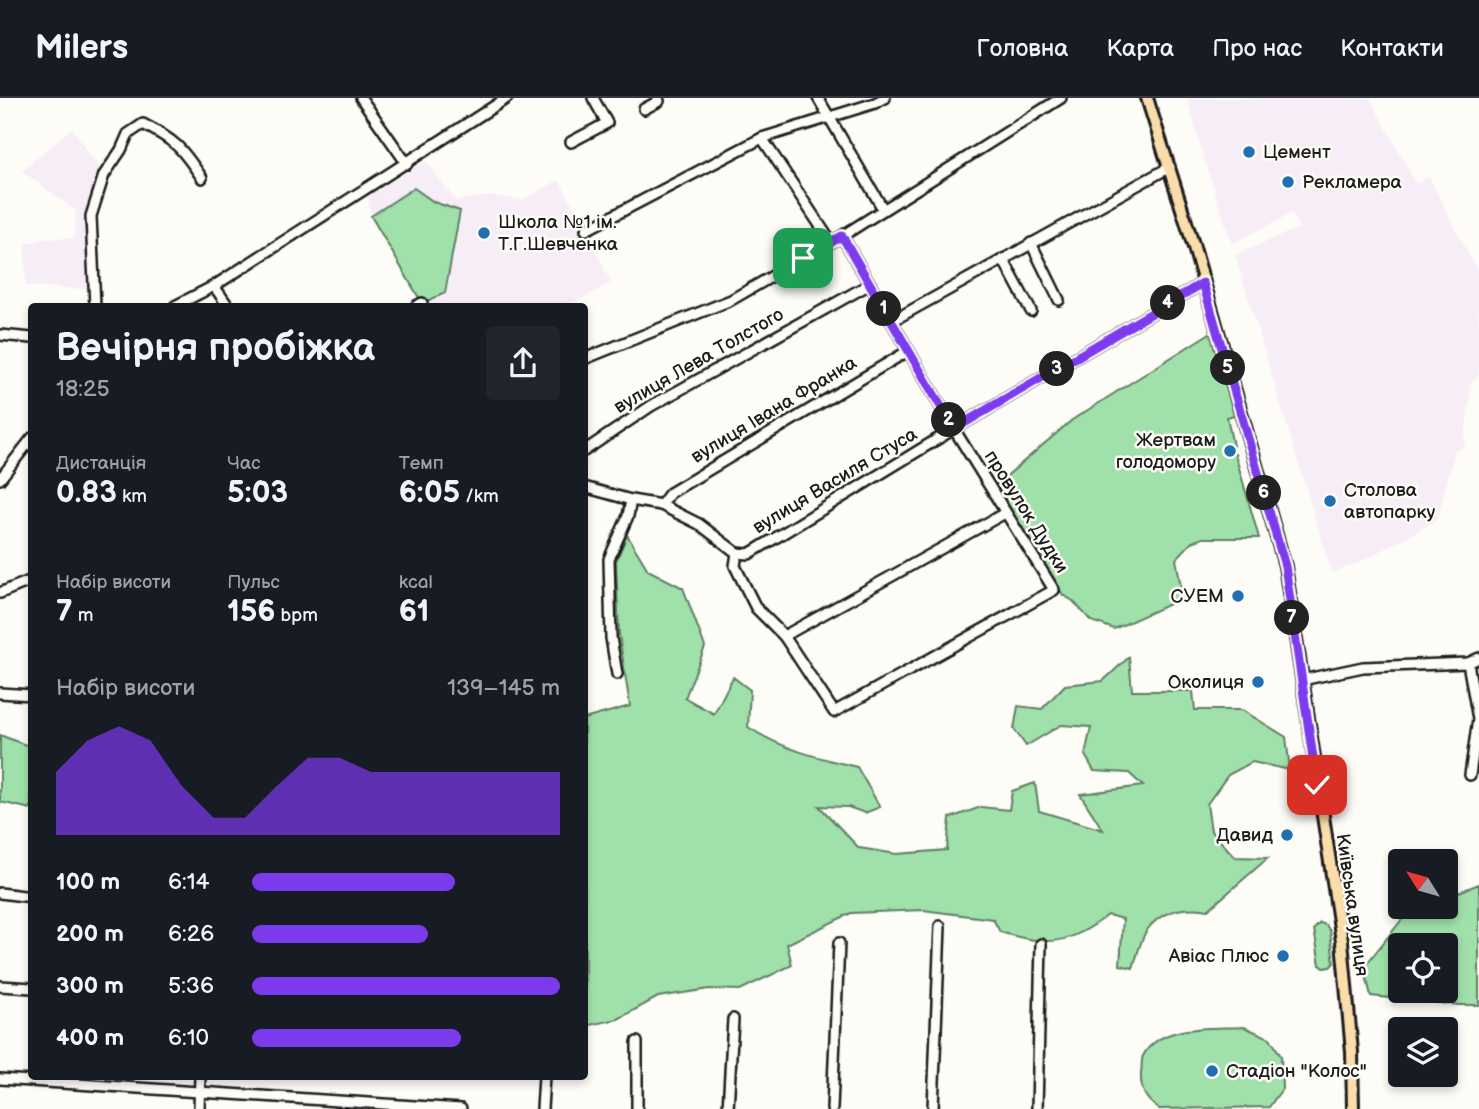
<!DOCTYPE html>
<html lang="uk">
<meta charset="utf-8">
<style>
body{margin:0;font-family:"Balsamiq Sans",sans-serif;background:#20242c;color:#f1f3f6;height:100vh;display:flex;flex-direction:column;font-size:26px;white-space:nowrap}
*{box-sizing:border-box;margin:0}
p{font-size:23px;color:#9ea1a6}
.icon{flex:none;width:38px;height:38px;fill:none;stroke:currentColor;stroke-width:2;stroke-linecap:round;stroke-linejoin:round}
.map{position:relative;flex:1;overflow:hidden}
.details{position:absolute;left:28px;top:205px;width:560px;height:777px;display:flex;flex-direction:column;background:#171b24;border-radius:7px;box-shadow:0 4px 10px #0003}
.details>*{flex:none}
.needle{width:46px;rotate:307deg}
.fabs{position:absolute;left:1388px;top:751px;display:grid;gap:14px}
.fabs a{display:grid;place-items:center;width:70px;height:70px;border-radius:7px;background:#171b24;box-shadow:0 4px 10px #0003;font-size:35px}
.pin{position:absolute;display:grid;place-items:center;width:60px;height:60px;color:#fff;margin:-30px;border-radius:14px;box-shadow:0 4px 10px #0006}
.km{position:absolute;width:35px;height:35px;margin:-18px;border-radius:50%;background:#222;color:#fff;font-size:19px;line-height:35px;text-align:center}
.round{display:grid;place-items:center;flex:none;width:74px;height:74px;border-radius:7px;background:#20242c}
.head{display:flex;align-items:center;justify-content:space-between;height:119px;padding:0 28px}
h1{font-size:38px;font-weight:700;line-height:52px}
.figures{display:grid;grid-template-columns:repeat(3,1fr);gap:10px;height:119px;padding:7px 28px}
.figures div{display:grid;align-content:center}
.figures b{font-size:30px;font-weight:700}
.figures small{font-size:19px;font-weight:400}
.figures p{font-size:19px}
.chart{height:196px;padding:14px 28px}
.chart p{display:flex;justify-content:space-between}
.chart svg{width:100%;height:126px;margin-top:7px;fill:#7c3aed;opacity:.7}
ul{padding:0 28px;list-style:none;font-size:23px}
li{display:grid;grid-template-columns:112px 84px 1fr;align-items:center;height:52px}
li i{height:18px;border-radius:9px;background:#7c3aed}
header{display:flex;align-items:center;gap:42px;box-sizing:border-box;height:98px;padding:0 35px;background:#171b24;border-bottom:2px solid #363941}
header strong{font-size:33px}
nav{display:flex;gap:38px;margin-inline-start:auto;font-size:24px}
.map>svg:first-child{display:block}
.built{fill:#f6edf7}
.green{fill:#a0e1ab;stroke:#5e7e64;stroke-width:2;fill-rule:evenodd}
.lines{fill:none;stroke-linecap:round;stroke-linejoin:round}
.minor-casing{stroke:#1c1c1c;stroke-width:14}
.major-casing{stroke:#1c1c1c;stroke-width:16}
.minor{stroke:#fdfcf7;stroke-width:9}
.major{stroke:#fbddab;stroke-width:10}
.route-casing{stroke:#fff;stroke-width:14}
.route{stroke:#7c3aed;stroke-width:9}
.poi-dot{fill:#1f6fb2;stroke:#fdfcf7;stroke-width:2.5}
.labels{text-anchor:middle;dominant-baseline:central;stroke-width:5;stroke-linejoin:round;paint-order:stroke}
.poi-label{font-size:19px;fill:#1c1c1c;stroke:#fdfcf7;text-anchor:start}
.street-label{font-size:19px;fill:#1c1c1c;stroke:#fdfcf7}
</style>
<header>
<strong>Milers</strong>
<nav><a>Головна</a><a>Карта</a><a>Про нас</a><a>Контакти</a></nav>
</header>
<div class="map">
<svg width="1479" height="1011" viewBox="0 0 1479 1011">
<rect width="100%" height="100%" fill="#fdfcf7"/>
<filter id="ink" filterUnits="userSpaceOnUse"><feTurbulence type="fractalNoise" baseFrequency=".0143" numOctaves="2"/><feDisplacementMap in="SourceGraphic" scale="14" xChannelSelector="R" yChannelSelector="G"/><feConvolveMatrix kernelMatrix="1 2 1 2 8 2 1 2 1" color-interpolation-filters="sRGB"/></filter>
<g filter="url(#ink)">
<g class="built">
<path d="M 1187,0 L 1370,0 L 1416,86 L 1429,79 L 1479,176 L 1479,277 L 1471,284 L 1464,349 L 1455,352 L 1437,422 L 1362,463 L 1332,475 L 1235,157 L 1299,130 L 1292,115 L 1232,146 L 1203,58 Z"/>
<path d="M 72,30 L 109,84 L 98,108 L 98,192 L 26,188 L 25,146 L 44,141 L 74,140 L 76,113 L 22,73 Z"/>
<path d="M 426,63 L 456,103 L 488,98 L 522,102 L 559,82 L 586,132 L 611,185 L 568,208 L 424,208 L 371,118 L 368,98 Z"/>
</g>
<g class="green">
<path d="M 414,90 L 434,104 L 460,113 L 445,195 L 422,205 L 371,118 Z"/>
<path d="M 1210,235 L 1234,317 L 1227,319 L 1233,348 L 1226,349 L 1228,356 L 1235,356 L 1259,440 L 1203,440 L 1192,444 L 1176,461 L 1183,500 L 1114,531 L 1091,523 L 1073,503 L 1063,497 L 995,388 L 1072,322 Z"/>
<path d="M 627,437 L 648,472 L 683,490 L 705,549 L 685,600 L 714,616 L 733,579 L 750,592 L 748,629 C 781,651 819,660 857,669 L 880,709 L 865,715 L 848,709 L 819,708 L 859,750 L 897,756 L 947,752 L 950,720 L 981,709 L 1009,712 L 1012,693 L 1035,685 L 1039,713 L 1103,732 L 1080,696 L 1143,688 L 1129,675 L 1094,673 L 1085,657 L 1091,629 L 1061,627 L 1026,648 L 1014,631 L 1018,608 L 1042,611 L 1065,587 L 1103,583 L 1129,559 L 1132,593 L 1193,593 L 1195,612 L 1242,612 L 1286,639 L 1290,672 L 1252,664 L 1228,677 L 1207,706 L 1211,733 L 1235,759 L 1268,760 L 1208,812 C 1185,808 1162,812 1147,832 C 1140,842 1137,859 1133,870 L 1120,867 L 1123,821 L 1108,817 C 1068,848 1048,848 1000,834 L 993,821 L 923,812 L 851,815 L 787,846 L 792,867 L 740,892 L 709,891 L 658,899 L 618,921 L 585,928 L 584,621 L 630,608 L 619,537 L 616,463 Z"/>
<path d="M 0,637 L 31,649 L 31,711 L 0,704 Z"/>
<path d="M 1479,786 L 1479,907 L 1459,907 L 1371,898 L 1364,869 L 1412,809 L 1446,808 L 1446,799 ZM 1446,847 L 1446,892 L 1400,892 L 1400,847 Z"/>
<path d="M 1320,825 L 1326,827 L 1330,833 L 1334,865 L 1330,869 L 1324,870 L 1320,867 L 1314,831 Z"/>
<path d="M 1244,929 L 1270,940 L 1281,958 L 1282,991 L 1269,1009 L 1159,1011 C 1145,1002 1140,991 1141,975 C 1142,970 1141,962 1143,958 C 1160,925 1213,931 1244,929 Z"/>
</g>
<g class="lines">
<defs>
<g id="minor">
<path d="M 361,0 L 407,66"/>
<path d="M 818,0 L 883,111"/>
<path d="M 644,11 L 659,3 L 658,0"/>
<path d="M 762,40 L 831,144"/>
<path d="M 571,44 L 607,25 L 593,0"/>
<path d="M 586,132 L 762,40 L 875,5 L 885,0"/>
<path d="M 1031,145 L 1059,202"/>
<path d="M 1003,161 L 1031,213"/>
<path d="M 214,188 L 228,208"/>
<path d="M 95,208 L 91,118 L 104,77 L 121,52 L 128,36 L 143,26 C 176,43 181,49 202,80"/>
<path d="M 175,208 L 214,188 L 507,0"/>
<path d="M 416,208 L 422,205"/>
<path d="M 892,223 L 1170,69"/>
<path d="M 0,237 L 32,240"/>
<path d="M 584,261 L 731,202 L 842,138 L 1061,0"/>
<path d="M 584,353 L 651,308 L 870,186"/>
<path d="M 0,381 L 32,340"/>
<path d="M 584,389 L 631,402 L 661,407 L 699,426 L 737,455 L 735,468 L 756,510 L 784,538 L 834,614 L 1054,492 L 954,331 L 842,138"/>
<path d="M 661,407 L 670,395 L 908,253"/>
<path d="M 737,455 L 749,456 L 954,331 L 1203,185"/>
<path d="M 0,495 L 32,482"/>
<path d="M 784,538 L 1005,415"/>
<path d="M 1468,565 L 1478,621 L 1470,677"/>
<path d="M 617,576 L 611,540 L 609,461 L 628,418 L 631,402"/>
<path d="M 1302,582 L 1363,569 L 1468,565 L 1479,560"/>
<path d="M 0,595 L 32,597"/>
<path d="M 0,795 L 32,799"/>
<path d="M 0,888 L 32,890"/>
<path d="M 637,944 L 637,1011"/>
<path d="M 0,981 L 461,1011"/>
<path d="M 199,1011 L 200,978"/>
<path d="M 542,1011 L 544,978"/>
<path d="M 728,1011 L 733,921"/>
<path d="M 832,1011 L 839,845"/>
<path d="M 933,1011 L 940,828"/>
<path d="M 1037,1011 L 1041,846"/>
</g>
<path id="major" d="M 1147,0 L 1193,146 L 1285,468 L 1342,843 L 1352,954 L 1353,1011"/>
</defs>
<use href="#minor" class="minor-casing"/>
<use href="#major" class="major-casing"/>
<use href="#minor" class="minor"/>
<use href="#major" class="major"/>
</g>
</g>
<g class="lines" filter="url(#ink)">
<defs>
<path id="route" d="M 803,160 L 842,138 L 954,331 L 1203,185 L 1285,468 L 1317,687"/>
</defs>
<use href="#route" class="route-casing"/>
<use href="#route" class="route"/>
</g>
<g class="poi-dot">
<circle cx="1249" cy="54" r="7"/>
<circle cx="1288" cy="84" r="7"/>
<circle cx="484" cy="135" r="7"/>
<circle cx="1230" cy="353" r="7"/>
<circle cx="1330" cy="403" r="7"/>
<circle cx="1238" cy="498" r="7"/>
<circle cx="1258" cy="584" r="7"/>
<circle cx="1287" cy="737" r="7"/>
<circle cx="1283" cy="858" r="7"/>
<circle cx="1212" cy="973" r="7"/>
</g>
<g class="labels">
<g class="poi-label">
<text x="1263" y="54">Цемент</text>
<text x="1302" y="84">Рекламера</text>
<text x="498" y="124">Школа №1 ім.<tspan x="498" dy="22">Т.Г.Шевченка</tspan></text>
<text x="1216" y="342" text-anchor="end">Жертвам<tspan x="1216" dy="22">голодомору</tspan></text>
<text x="1344" y="392">Столова<tspan x="1344" dy="22">автопарку</tspan></text>
<text x="1224" y="498" text-anchor="end">СУЕМ</text>
<text x="1244" y="584" text-anchor="end">Околиця</text>
<text x="1273" y="737" text-anchor="end">Давид</text>
<text x="1269" y="858" text-anchor="end">Авіас Плюс</text>
<text x="1226" y="973">Стадіон "Колос"</text>
</g>
<g class="street-label">
<text transform="translate(699 263) rotate(-30)">вулиця Лева Толстого</text>
<text transform="translate(774 312) rotate(-31)">вулиця Івана Франка</text>
<text transform="translate(835 383) rotate(-31)">вулиця Василя Стуса</text>
<text transform="translate(1026 414) rotate(58)">провулок Дудки</text>
<text transform="translate(1352 807) rotate(82)">Київська вулиця</text>
</g>
</g>
</svg>
<div class="fabs">
<a><svg class="needle" viewBox="-14 -14 28 28"><path d="M0-13l5 13h-10z" fill="#e53935"/><path d="M0 13l5-13h-10z" fill="#9ea1a6"/></svg></a>
<a><svg class="icon" aria-label="locate" viewBox="0 0 24 24"><circle cx="12" cy="12" r="6"/><path d="M12 2v4M12 18v4M2 12h4M18 12h4"/></svg></a>
<a><svg class="icon" aria-label="layers" viewBox="0 0 24 24"><path d="M12 4l9 5-9 5-9-5zM3 14l9 5 9-5"/></svg></a>
</div>
<div class="pin" style="left:803px;top:160px;background:#1e9e55"><svg class="icon" aria-label="arrive" viewBox="0 0 24 24"><path d="M6 21V4h12l-3 4 3 4H6"/></svg></div>
<div class="pin" style="left:1317px;top:687px;background:#d93025"><svg class="icon" aria-label="check" viewBox="0 0 24 24"><path d="M5 12l5 5 9-10"/></svg></div>
<b class="km" style="left:884px;top:211px">1</b>
<b class="km" style="left:949px;top:322px">2</b>
<b class="km" style="left:1057px;top:271px">3</b>
<b class="km" style="left:1168px;top:205px">4</b>
<b class="km" style="left:1228px;top:270px">5</b>
<b class="km" style="left:1264px;top:395px">6</b>
<b class="km" style="left:1292px;top:520px">7</b>
<section class="details">
<div class="head"><div><h1>Вечірня пробіжка</h1><p>18:25</p></div><a class="round"><svg class="icon" aria-label="share" viewBox="0 0 24 24"><path d="M12 15V3M7 8l5-5 5 5M5 13v7h14v-7"/></svg></a></div>
<div class="figures">
<div><p>Дистанція</p><b>0.83<small> km</small></b></div>
<div><p>Час</p><b>5:03</b></div>
<div><p>Темп</p><b>6:05<small> /km</small></b></div>
</div>
<div class="figures">
<div><p>Набір висоти</p><b>7<small> m</small></b></div>
<div><p>Пульс</p><b>156<small> bpm</small></b></div>
<div><p>kcal</p><b>61</b></div>
</div>
<div class="chart"><p><span>Набір висоти</span>139–145 m</p>
<svg viewBox="0 0 160 44" preserveAspectRatio="none"><path d="M0 44V22L10 11L20 6L30 11L40 27L50 38L60 38L70 27L80 17L90 17L100 22L110 22L120 22L130 22L140 22L150 22L160 22V44z"/></svg>
</div>
<ul>
<li><b>100 m</b>6:14<i style="width:66%"></i></li>
<li><b>200 m</b>6:26<i style="width:57%"></i></li>
<li><b>300 m</b>5:36<i style="width:100%"></i></li>
<li><b>400 m</b>6:10<i style="width:68%"></i></li>
</ul>
</section>
</div>
